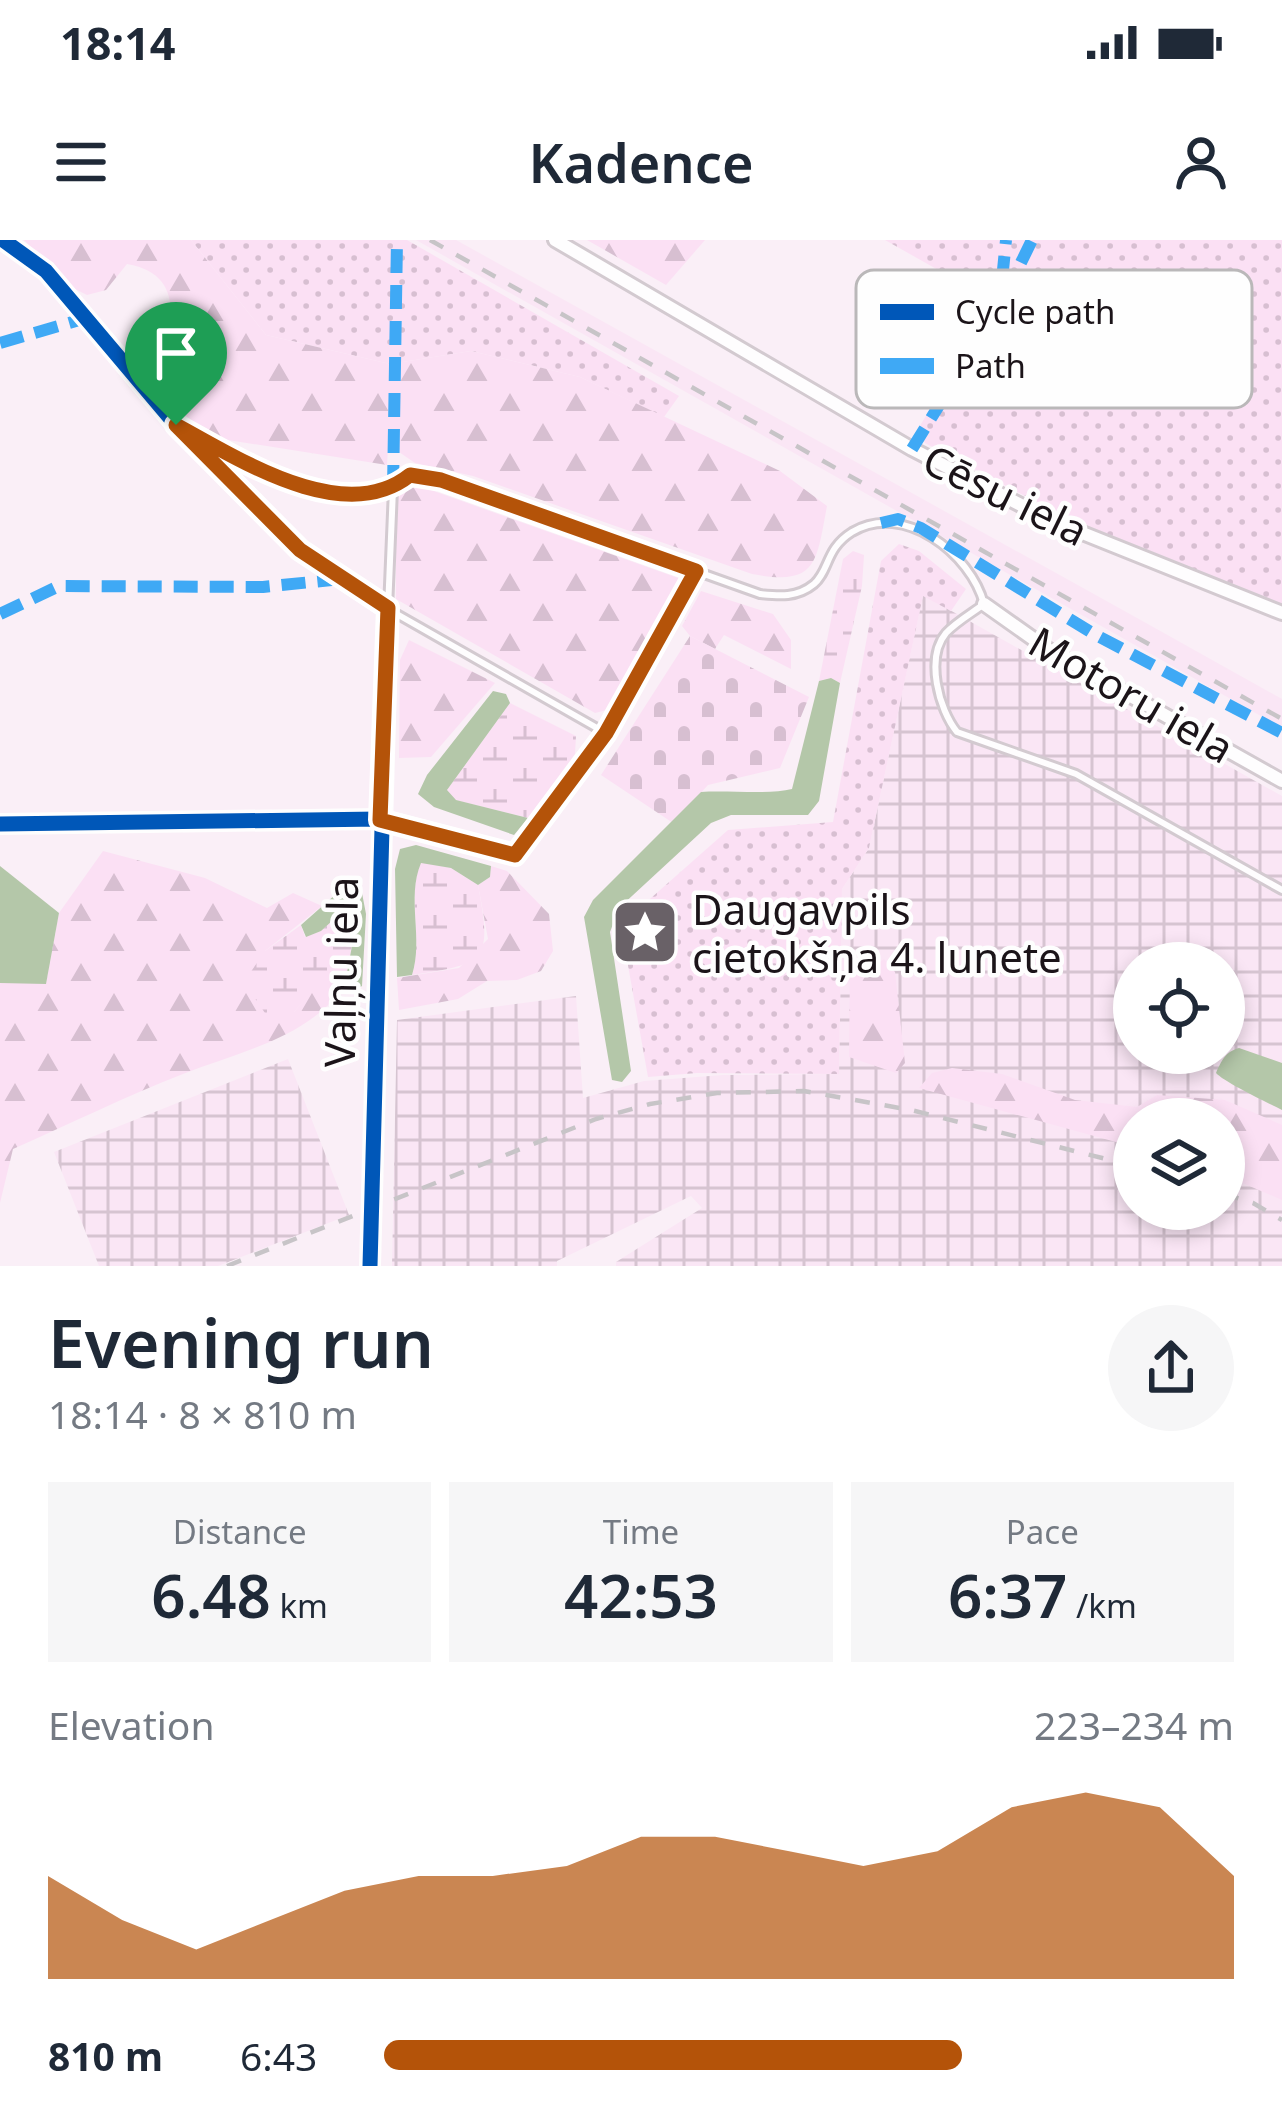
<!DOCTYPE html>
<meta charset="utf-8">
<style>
body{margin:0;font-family:"Noto Sans",sans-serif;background:#f6f6f7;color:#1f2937;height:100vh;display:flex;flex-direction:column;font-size:45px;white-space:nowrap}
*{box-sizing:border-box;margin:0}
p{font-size:39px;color:#747a83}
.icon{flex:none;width:66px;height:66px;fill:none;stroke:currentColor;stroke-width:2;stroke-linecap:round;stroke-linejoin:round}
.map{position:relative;height:1026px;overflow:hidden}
.side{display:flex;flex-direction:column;background:#fff;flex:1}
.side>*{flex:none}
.controls{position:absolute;left:1113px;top:702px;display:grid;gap:24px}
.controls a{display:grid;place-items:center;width:132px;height:132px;border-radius:50%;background:#fff;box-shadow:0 6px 18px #0003;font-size:60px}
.pin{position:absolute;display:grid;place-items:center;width:102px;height:102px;color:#fff;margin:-123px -51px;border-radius:50% 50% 50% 0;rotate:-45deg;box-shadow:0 0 12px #0007}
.pin .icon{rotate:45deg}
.round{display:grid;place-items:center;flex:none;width:126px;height:126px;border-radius:63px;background:#f6f6f7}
.summary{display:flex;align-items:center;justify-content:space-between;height:204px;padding:0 48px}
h1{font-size:66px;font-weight:600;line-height:90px}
.stats{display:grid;grid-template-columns:repeat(3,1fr);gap:18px;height:204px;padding:12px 48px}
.stats div{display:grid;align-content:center;border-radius:0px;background:#f6f6f7;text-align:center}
.stats b{font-size:60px;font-weight:600}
.stats small{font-size:33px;font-weight:400}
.stats p{font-size:33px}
.chart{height:336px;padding:24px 48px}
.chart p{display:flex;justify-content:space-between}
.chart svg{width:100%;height:216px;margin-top:12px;fill:#b45309;opacity:.7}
ul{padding:0 48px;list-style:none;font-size:39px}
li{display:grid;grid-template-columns:192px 144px 1fr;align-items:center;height:90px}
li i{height:30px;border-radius:15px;background:#b45309}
.status{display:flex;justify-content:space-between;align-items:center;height:84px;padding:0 60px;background:#fff;direction:ltr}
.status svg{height:33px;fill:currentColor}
header{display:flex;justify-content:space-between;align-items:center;height:156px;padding:0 48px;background:#fff;font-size:54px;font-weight:600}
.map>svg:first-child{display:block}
.built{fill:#fae6f5}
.industrial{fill:url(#industrial-grid);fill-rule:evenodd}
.grass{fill:url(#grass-dots)}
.forest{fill:url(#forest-firs)}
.wetland{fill:url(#wetland-marsh)}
.cemetery{fill:url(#cemetery-stones)}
.water{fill:#b4c7a9}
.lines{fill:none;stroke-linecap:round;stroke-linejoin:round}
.lane-casing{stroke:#d3cad0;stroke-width:12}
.street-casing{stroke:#d3cad0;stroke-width:18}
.lane{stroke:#fefdfe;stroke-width:6}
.street{stroke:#fefdfe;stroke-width:12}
.rail{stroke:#c7c4c7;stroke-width:4.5;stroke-dasharray:15 15;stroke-linecap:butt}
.quiet{stroke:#3fa9f5;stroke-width:12;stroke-dasharray:24 12;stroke-linecap:butt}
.cycleway-casing{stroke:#fefefe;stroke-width:22}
.cycleway{stroke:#0057b8;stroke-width:15}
.route-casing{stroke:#fff;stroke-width:24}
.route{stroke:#b45309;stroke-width:15}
.labels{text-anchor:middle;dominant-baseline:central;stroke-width:9;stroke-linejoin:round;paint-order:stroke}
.street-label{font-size:42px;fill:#1b1419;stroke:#fefefe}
.poi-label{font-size:42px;fill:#1b1419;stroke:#fefefe;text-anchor:start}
.key{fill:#fefefe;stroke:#bab8b9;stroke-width:3}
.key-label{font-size:33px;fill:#1b1419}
</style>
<div class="status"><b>18:14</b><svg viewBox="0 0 49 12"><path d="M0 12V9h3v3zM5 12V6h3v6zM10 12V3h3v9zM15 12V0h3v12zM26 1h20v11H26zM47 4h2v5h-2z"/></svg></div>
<header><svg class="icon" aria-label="menu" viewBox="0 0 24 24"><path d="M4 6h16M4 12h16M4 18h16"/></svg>Kadence<svg class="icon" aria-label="person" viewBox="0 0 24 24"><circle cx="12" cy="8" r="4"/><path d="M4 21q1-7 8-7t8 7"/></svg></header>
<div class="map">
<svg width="1282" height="1026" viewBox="0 0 1282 1026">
<defs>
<pattern id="industrial-grid" width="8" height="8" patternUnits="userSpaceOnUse" patternTransform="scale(3)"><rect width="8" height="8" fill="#fae6f5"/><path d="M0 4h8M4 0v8" fill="none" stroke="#d6c4d1"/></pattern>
<pattern id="grass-dots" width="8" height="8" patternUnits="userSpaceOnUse" patternTransform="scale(3)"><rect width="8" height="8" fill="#fbe0f4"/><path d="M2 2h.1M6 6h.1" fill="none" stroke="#d7bfd1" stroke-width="1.8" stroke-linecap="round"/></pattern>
<pattern id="forest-firs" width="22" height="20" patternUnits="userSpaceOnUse" patternTransform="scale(3)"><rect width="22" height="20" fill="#fbe0f4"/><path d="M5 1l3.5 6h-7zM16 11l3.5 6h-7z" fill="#d7bfd1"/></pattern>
<pattern id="wetland-marsh" width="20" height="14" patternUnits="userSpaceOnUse" patternTransform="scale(3)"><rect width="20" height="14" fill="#fbe0f4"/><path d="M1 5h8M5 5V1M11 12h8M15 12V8" fill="none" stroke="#d7bfd1"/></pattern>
<pattern id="cemetery-stones" width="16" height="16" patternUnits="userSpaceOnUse" patternTransform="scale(3)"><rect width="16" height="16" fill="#fbe0f4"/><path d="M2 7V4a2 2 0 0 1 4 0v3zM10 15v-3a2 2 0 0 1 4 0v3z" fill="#d7bfd1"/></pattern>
</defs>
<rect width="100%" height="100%" fill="#faeff7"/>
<path class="built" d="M 416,0 L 456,0 L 1146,383 L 1282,459 L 1282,488 Z"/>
<g class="industrial">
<path d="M 923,355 L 1282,556 L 1282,1026 L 616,1026 L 616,1022 L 702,968 L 691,956 L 557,1021 L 557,1026 L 392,1026 L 397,780 L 576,756 L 583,858 L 644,841 L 723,835 L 839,834 L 842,649 L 869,608 ZM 1134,723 L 1224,723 L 1224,813 L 1134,813 ZM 1134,879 L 1224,879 L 1224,969 L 1134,969 Z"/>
<path d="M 288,819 L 349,975 L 218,1026 L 99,1026 L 54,912 Z"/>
</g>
<g class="grass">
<path d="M 191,0 L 407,0 L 679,156 L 664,177 L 580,137 L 471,111 L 390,124 L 266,95 Z"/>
<path d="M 885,0 L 1282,0 L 1282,364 L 1063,276 L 925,203 L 918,189 L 995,62 Z"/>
<path d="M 899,304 L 919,311 L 966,349 L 951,371 L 923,356 L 869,608 L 842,649 L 839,834 L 697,833 L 648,837 L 622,692 L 625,681 L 728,590 L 833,582 L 881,321 Z"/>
</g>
<g class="forest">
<path d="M 24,0 L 191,0 L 266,95 L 390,124 L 471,111 L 580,137 L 780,231 L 827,266 C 816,324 817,346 752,334 L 473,236 L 415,223 L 399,212 L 389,193 L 387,225 L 209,197 L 156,148 C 166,101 195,36 127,24 L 106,50 L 87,55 L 69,46 Z"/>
<path d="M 587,0 L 705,0 L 666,45 Z"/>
<path d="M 414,244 L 681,339 L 611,469 L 595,473 L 396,359 L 396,259 Z"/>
<path d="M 701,351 L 773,374 L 791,400 L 791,429 L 724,395 L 715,409 L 690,396 L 682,386 Z"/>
<path d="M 409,400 L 495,443 L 431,517 L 399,518 L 400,420 Z"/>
<path d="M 103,611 L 205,638 L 267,668 L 293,653 L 322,666 L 265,711 L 294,772 L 320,741 L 344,748 C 304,799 242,811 183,834 C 126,856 70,884 13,909 L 0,963 L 0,743 L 46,743 L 59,673 Z"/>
<path d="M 491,626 L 507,631 L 549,674 L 553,711 L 541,731 L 517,740 L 487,741 L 458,759 L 399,770 L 397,738 L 459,728 L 488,699 L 478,645 L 490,637 Z"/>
<path d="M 857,719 L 872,728 L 884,719 L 895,732 L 905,823 L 896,833 L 849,817 L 850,724 Z"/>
<path d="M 952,828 L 1002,834 L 1075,860 L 1137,867 L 1157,855 L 1225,860 L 1282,885 L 1282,960 L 1224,935 L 1224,879 L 1134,879 L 1134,907 L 919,848 L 932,833 Z"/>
</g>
<g class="wetland">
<path d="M 853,311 L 864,315 L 862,346 L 840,443 L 831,438 L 819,441 L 843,319 Z"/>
<path d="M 510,463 L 576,496 L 575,514 L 528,578 L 455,560 L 447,550 Z"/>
<path d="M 421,622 L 451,628 L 478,645 C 492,720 488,724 412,735 C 424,699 406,657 421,622 Z"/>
<path d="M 344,670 L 351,673 L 352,706 L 344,748 L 320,742 L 294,772 L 269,779 L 244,742 L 265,711 L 301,685 L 305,697 L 321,691 Z"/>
</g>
<path class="cemetery" d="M 690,396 L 809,457 L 780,528 L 708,545 L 673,583 L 601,535 Z"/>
<g class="water">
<path d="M 831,438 L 840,443 L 819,561 L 808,575 L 731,575 L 711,583 L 619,668 L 610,692 L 631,831 L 622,842 L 612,840 L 584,677 L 593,660 L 701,552 C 728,550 769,555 792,549 L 819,441 Z"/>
<path d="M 493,451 L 506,454 L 510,463 L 447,550 L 456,560 L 528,578 L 514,595 L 434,567 L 418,554 L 427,535 Z"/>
<path d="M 416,605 L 491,626 L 490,637 L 478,645 L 451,628 L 421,623 C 406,658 424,699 412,735 L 397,737 L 395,629 L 400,609 Z"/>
<path d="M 0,626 L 59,673 L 46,744 L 0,743 Z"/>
<path d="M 345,646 L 362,653 L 366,674 L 362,746 L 354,751 L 344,748 L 352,706 L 351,673 L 344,670 L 321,691 L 306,697 L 301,685 Z"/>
<path d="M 1239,808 L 1282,823 L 1282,870 C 1268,863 1224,842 1216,833 C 1222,820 1225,812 1239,808 Z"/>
</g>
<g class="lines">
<defs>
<g id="lane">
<path d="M 189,193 C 219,209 250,231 282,243 C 320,256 378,261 410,235 L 441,240 L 760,354 C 779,356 797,358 814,344 C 830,330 825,309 852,292 C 904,261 971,314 984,364 C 972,373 956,382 946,393 C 925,418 939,470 957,492 L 1076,534 L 1282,650"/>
<path d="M 393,249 L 388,369 L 604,492"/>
</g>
<g id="street">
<path d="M 3,0 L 46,31 L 176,185 L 300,310 L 388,369 L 370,1026"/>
<path d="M 555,0 L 912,209 L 1050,280 L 1282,373"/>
<path d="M 984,364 L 1049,410 L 1282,541"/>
<path d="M 0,584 L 379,579 L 515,615 L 606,493 L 696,331"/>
</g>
</defs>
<use href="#lane" class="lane-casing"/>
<use href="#street" class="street-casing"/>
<use href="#lane" class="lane"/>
<use href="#street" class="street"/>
<g class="rail">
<path d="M 430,0 L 1282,479"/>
<path d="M 1224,954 L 1253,963 L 1282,980"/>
<path d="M 227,1026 L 596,879 L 650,864 L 717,853 L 804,851 L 911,870 L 1134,926"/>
</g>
<g class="quiet">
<path d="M 1002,40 L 1006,0"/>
<path d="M 0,103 L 86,78"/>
<path d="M 912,209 L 998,70 L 1032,0"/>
<path d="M 393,249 L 397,0"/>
<path d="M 881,283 L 898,279 L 921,288 L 1094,394 L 1282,493"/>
<path d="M 0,374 L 59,346 L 263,347 L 341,339"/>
</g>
<defs>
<g id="cycleway">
<path d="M 3,0 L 46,31 L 176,185 L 300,310 L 388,369 L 370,1026"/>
<path d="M 0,584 L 379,579 L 515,615 L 606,493 L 696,331"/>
</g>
</defs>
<use href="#cycleway" class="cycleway-casing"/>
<use href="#cycleway" class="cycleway"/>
</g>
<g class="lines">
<defs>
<path id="route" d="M 176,185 C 237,218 344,288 410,235 L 441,240 L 696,331 L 606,493 L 515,615 L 380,580 L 388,368 L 300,310 Z"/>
</defs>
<use href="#route" class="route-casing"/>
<use href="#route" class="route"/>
</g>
<defs>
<symbol id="sight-square" viewBox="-11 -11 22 22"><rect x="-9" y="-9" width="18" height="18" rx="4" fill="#696167" stroke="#fefefe"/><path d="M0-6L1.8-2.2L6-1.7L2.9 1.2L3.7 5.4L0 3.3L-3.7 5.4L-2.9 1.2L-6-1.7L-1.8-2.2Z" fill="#fff"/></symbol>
</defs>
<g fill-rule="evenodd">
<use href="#sight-square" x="607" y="654" width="76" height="76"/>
</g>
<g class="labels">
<g class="street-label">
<text transform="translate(1006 254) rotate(26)">Cēsu iela</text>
<text transform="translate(1132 454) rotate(30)">Motoru iela</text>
<text transform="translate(340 732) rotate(-89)">Vaļņu iela</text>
</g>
<g class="poi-label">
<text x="692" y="668">Daugavpils<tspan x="692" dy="48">cietokšņa 4. lunete</tspan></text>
</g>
</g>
<rect x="856" y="30" width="396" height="138" rx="18" class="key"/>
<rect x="880" y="64" width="54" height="16" fill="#0057b8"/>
<rect x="880" y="118" width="54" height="16" fill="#3fa9f5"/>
<g class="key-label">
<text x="955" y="84">Cycle path</text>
<text x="955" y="138">Path</text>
</g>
</svg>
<div class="controls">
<a><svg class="icon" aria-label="locate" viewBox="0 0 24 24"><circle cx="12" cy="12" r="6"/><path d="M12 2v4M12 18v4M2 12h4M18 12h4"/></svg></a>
<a><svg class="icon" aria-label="layers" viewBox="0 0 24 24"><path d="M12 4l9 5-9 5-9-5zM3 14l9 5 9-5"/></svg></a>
</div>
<div class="pin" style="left:176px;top:185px;background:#1e9e55"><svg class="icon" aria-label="arrive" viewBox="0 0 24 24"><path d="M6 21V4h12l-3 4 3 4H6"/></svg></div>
</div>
<section class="side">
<div class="summary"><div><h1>Evening run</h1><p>18:14 · 8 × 810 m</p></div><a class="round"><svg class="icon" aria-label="share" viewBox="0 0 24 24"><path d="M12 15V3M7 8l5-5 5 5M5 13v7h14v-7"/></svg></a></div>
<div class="stats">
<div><p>Distance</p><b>6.48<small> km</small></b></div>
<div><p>Time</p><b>42:53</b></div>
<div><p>Pace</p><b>6:37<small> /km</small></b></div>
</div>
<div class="chart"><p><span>Elevation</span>223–234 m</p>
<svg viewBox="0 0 160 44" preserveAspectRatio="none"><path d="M0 44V23L10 32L20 38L30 32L40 26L50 23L60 23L70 21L80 15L90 15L100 18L110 21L120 18L130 9L140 6L150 9L160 23V44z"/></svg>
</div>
<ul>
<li><b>810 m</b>6:43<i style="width:68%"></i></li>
</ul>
</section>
